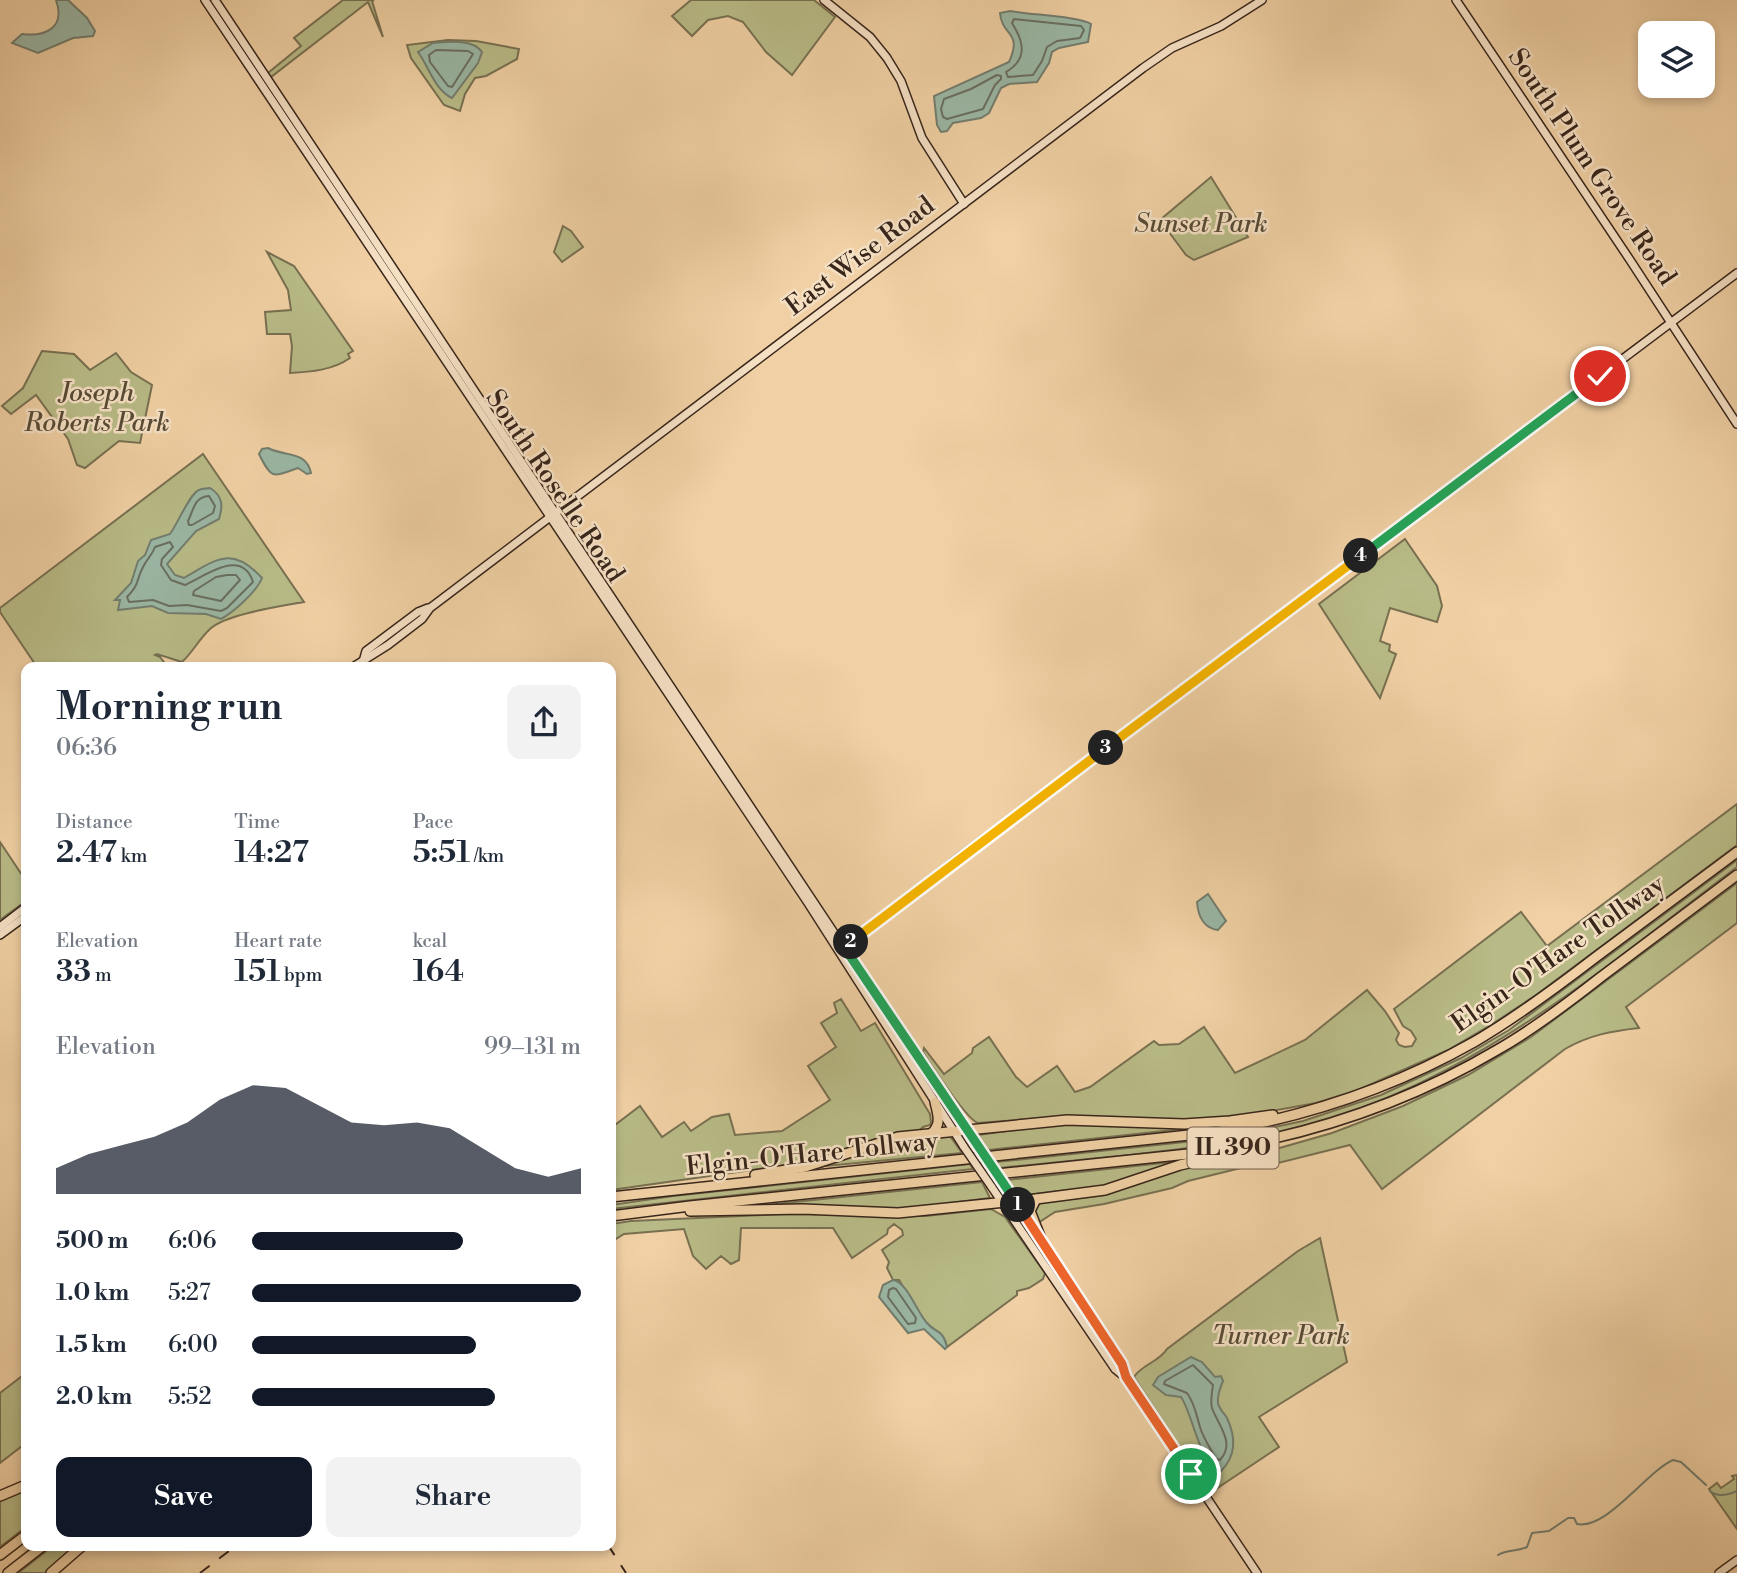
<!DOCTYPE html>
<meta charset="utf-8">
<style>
body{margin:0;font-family:"Libre Bodoni",serif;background:#f2f2f3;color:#1f2937;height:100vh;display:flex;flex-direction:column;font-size:26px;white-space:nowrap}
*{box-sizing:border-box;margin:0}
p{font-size:23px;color:#747a83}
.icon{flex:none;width:38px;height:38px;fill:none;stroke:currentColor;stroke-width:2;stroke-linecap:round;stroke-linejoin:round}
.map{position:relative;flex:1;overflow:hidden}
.drawer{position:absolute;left:21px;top:662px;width:595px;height:889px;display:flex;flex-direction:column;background:#fff;border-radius:14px;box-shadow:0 4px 10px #0003}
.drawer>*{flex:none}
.fabs{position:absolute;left:1638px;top:21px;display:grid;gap:14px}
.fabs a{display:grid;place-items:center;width:77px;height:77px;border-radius:14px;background:#fff;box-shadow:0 4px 10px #0003;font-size:35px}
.pin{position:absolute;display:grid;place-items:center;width:60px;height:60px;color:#fff;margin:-30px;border:4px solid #fff;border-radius:50%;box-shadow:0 2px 7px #0007}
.km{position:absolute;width:35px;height:35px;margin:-18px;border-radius:50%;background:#222;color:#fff;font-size:19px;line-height:35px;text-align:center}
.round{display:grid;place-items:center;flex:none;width:74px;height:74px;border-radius:14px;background:#f2f2f3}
.head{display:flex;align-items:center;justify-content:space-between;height:119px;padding:0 35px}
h1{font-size:38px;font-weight:600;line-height:52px}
.figures{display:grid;grid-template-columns:repeat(3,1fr);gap:10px;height:119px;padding:7px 35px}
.figures div{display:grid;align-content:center}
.figures b{font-size:30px;font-weight:600}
.figures small{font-size:19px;font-weight:400}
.figures p{font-size:19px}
.chart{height:196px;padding:14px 35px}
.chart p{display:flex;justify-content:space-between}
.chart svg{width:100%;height:126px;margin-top:7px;fill:#111827;opacity:.7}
.primary-button{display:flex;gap:14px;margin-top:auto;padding:14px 35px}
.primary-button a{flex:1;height:80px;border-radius:14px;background:#111827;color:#fff;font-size:28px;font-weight:600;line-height:80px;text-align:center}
.primary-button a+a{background:#f2f2f3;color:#1f2937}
ul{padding:0 35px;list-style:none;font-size:23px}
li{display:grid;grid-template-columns:112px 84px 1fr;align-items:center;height:52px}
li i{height:18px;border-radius:9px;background:#111827}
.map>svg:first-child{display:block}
.green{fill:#b8bb87;stroke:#787051;stroke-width:2}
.water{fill:#9ab7a5;stroke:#737d6e;stroke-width:2}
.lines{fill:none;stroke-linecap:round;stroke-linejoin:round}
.shore{stroke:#696e60;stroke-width:2}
.stream{stroke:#737d6e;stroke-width:2}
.secondary-casing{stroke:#38261b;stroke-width:10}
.highway-casing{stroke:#38261b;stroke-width:12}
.secondary{stroke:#f5e0c4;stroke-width:7}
.highway{stroke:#f0d0a4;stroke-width:9}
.rail{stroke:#38261b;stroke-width:2;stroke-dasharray:12 12;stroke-linecap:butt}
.secondary-bridge-casing{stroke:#38261b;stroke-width:10;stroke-linecap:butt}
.secondary-bridge{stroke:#f5e0c4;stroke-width:7}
.split-1-casing{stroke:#fff;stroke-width:14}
.split-2-casing{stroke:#fff;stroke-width:14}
.split-3-casing{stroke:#fff;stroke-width:14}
.split-4-casing{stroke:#fff;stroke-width:14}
.split-5-casing{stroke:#fff;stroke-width:14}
.split-1{stroke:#f0652b;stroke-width:9}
.split-2{stroke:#22a559;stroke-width:9}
.split-3{stroke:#f5b400;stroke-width:9}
.split-4{stroke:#f5b400;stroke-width:9}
.split-5{stroke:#22a559;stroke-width:9}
.labels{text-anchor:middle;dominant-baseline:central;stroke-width:5;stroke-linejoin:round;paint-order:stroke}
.shield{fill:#f5e0c4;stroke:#715e4e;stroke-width:2}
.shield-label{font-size:24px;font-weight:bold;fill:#38261b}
.street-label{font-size:26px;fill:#38261b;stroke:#f5e0c4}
.park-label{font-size:26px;font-style:italic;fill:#584b36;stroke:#f5e0c4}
</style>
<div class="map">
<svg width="1737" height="1573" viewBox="0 0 1737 1573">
<rect width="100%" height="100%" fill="#f0d0a4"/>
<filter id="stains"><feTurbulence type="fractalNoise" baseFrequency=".00286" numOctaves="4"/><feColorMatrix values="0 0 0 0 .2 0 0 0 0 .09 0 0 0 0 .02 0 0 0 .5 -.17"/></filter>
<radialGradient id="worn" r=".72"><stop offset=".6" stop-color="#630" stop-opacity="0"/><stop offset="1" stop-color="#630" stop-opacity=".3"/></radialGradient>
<g class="green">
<path d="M 343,0 L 374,0 L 372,1 L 383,37 L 368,2 L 271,77 L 268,73 L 301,46 L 294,38 Z"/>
<path d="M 691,0 L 814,0 L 835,17 L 792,75 L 766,52 L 743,22 L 728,16 L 708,20 L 692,36 L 672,16 Z"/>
<path d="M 448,40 L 476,41 L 519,49 L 517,59 L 486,76 L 475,78 L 465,94 L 460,111 L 444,105 L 411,58 L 407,45 Z"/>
<path d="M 1211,177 L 1248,237 L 1194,260 L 1186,255 L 1160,220 Z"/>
<path d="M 563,226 L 571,231 L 583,247 L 562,262 L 554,252 Z"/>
<path d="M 267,252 L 294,266 L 353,351 L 348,354 L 350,358 C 333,370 311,372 290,373 L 292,346 L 290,334 L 267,334 L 265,312 L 291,310 L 288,290 Z"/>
<path d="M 42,351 L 74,354 L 90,370 L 116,353 L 131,372 L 152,385 L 140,443 L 119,441 L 85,468 L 77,465 L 68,439 L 36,395 L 11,414 L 2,406 L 23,388 Z"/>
<path d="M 203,454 L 304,602 C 282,606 226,614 210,629 C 199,639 193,652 182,662 L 157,654 L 155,655 L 160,657 L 168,667 L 37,667 L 0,612 L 0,608 Z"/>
<path d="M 1405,539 L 1437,586 L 1442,606 L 1437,622 L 1390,608 L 1380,641 L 1390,645 L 1389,651 L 1396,654 L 1380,698 L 1319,604 Z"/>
<path d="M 1737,804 L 1737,845 L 1536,995 L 1494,1023 L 1448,1050 L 1358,1090 L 1316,1103 L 1243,1116 L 1178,1121 L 1069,1116 L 978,1123 C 967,1120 931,1065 923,1052 L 924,1048 L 944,1074 L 972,1053 L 973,1048 L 989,1037 L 1016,1077 L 1027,1087 L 1057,1066 L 1075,1092 L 1090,1087 L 1154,1041 L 1159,1045 L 1179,1044 L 1204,1027 L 1235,1073 L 1305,1040 L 1367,990 L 1385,1011 L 1399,1033 L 1396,1040 L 1399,1045 L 1405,1047 L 1412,1046 L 1416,1039 L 1411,1031 L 1403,1026 L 1394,1009 L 1521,912 L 1547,946 Z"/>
<path d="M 0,842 L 26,881 L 26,901 L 0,920 Z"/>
<path d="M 1737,860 L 1737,867 C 1607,965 1487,1070 1329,1119 C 1223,1151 1109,1156 1000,1168 L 996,1162 L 1222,1138 L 1303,1121 L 1381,1095 L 1461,1058 L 1509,1030 Z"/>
<path d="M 1737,883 L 1737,923 L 1626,1007 L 1639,1028 C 1612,1031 1589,1035 1565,1049 L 1382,1189 L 1350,1145 L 1258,1168 L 1257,1164 L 1188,1181 L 1172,1188 L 1104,1204 L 1055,1212 L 1038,1223 L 1033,1208 L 1039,1203 L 1104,1195 L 1192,1165 L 1276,1149 L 1332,1133 L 1403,1106 L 1468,1075 L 1531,1037 Z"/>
<path d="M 841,999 L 861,1031 L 875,1023 L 930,1114 L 931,1122 L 930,1125 L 923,1127 L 919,1131 L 885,1136 L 808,1162 L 611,1190 L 611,1128 L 640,1106 L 662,1137 L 684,1122 L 691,1131 L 712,1117 L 729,1114 L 735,1135 L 782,1131 L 830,1100 L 808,1066 L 836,1047 L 821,1023 L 837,1013 L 834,1003 Z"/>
<path d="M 1067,1123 L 1210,1126 L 988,1150 L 978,1135 Z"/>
<path d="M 950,1136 L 962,1153 L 815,1167 L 894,1142 Z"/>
<path d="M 1181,1161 L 1103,1186 L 1025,1195 L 1018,1196 L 1007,1180 Z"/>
<path d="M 970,1164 L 973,1169 L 611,1209 L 611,1205 L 673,1196 Z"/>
<path d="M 982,1182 L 990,1198 L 888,1211 L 748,1207 Z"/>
<path d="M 991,1209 L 1005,1217 L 1045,1273 L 1043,1279 L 1029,1288 L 1017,1291 L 1017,1295 L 947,1347 C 942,1328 936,1334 927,1323 C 917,1312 907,1293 899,1280 L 893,1280 L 887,1268 L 889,1262 L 882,1250 L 903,1235 L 902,1230 L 894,1224 L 888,1229 L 887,1234 L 852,1258 L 833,1228 L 741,1228 L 739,1260 L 731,1264 L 721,1256 L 706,1269 L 693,1256 L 684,1229 L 624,1234 L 611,1242 L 611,1224 L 631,1221 L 786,1214 L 926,1216 Z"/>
<path d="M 1320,1238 L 1347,1362 L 1259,1417 L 1279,1447 L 1213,1491 L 1208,1490 L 1134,1377 C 1141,1365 1159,1362 1167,1349 L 1298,1251 Z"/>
<path d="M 26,1373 L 26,1443 L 0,1463 L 0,1393 Z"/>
<path d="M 1737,1475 L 1737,1529 L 1709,1489 L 1717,1483 L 1721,1488 L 1734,1479 L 1732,1476 Z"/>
<path d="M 26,1488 L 26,1527 L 0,1547 L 0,1499 Z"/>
<path d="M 54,1545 L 78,1545 L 45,1573 L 18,1573 Z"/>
</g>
<g class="water">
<path d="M 56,0 L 68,0 L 87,18 L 95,31 L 93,36 L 73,38 L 38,53 L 12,43 L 22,34 C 45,37 66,28 56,0 Z"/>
<path d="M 1010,11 C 1029,15 1079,16 1091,24 L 1088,42 L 1059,48 L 1052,52 L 1049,63 L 1037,82 L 1009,84 L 1001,88 L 989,113 L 981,118 L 953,123 L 947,131 L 941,132 L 937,125 L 934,96 L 1009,62 C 1023,31 1002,37 1000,13 Z"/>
<path d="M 433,43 C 447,42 473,38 482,52 L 478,63 L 452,98 C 434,89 429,67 418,52 Z"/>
<path d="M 268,448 C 285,457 306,450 311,473 L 307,474 L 298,468 C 272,477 272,480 259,454 L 262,449 Z"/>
<path d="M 210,488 C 223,496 223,506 219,519 L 196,531 L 167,564 L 175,575 L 184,578 C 217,559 232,545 262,578 C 257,591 234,612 221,619 L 206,614 L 168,613 L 152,606 L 118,610 L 120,600 L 115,600 L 131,583 L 138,561 L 145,555 L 151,540 L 170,534 C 177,525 190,493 199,490 C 202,488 207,489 210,488 Z"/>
<path d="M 1208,894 L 1226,921 L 1218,930 C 1203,928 1198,915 1197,902 Z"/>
<path d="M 893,1280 C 907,1282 917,1312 927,1323 C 936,1334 942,1328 947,1347 L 945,1349 L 924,1329 L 908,1333 L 879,1297 L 883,1285 Z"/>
<path d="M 1191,1357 L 1202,1362 L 1215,1377 L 1221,1376 L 1223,1381 C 1220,1388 1217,1396 1218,1403 C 1219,1409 1224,1413 1227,1418 C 1236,1437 1236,1456 1221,1471 C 1199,1465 1193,1414 1181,1397 L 1166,1395 L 1153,1385 L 1158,1377 Z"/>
</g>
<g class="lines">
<g class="shore">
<path d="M 1014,19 L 1081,26 L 1084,30 L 1080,38 L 1057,41 L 1047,47 L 1042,61 L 1033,75 L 1008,77 L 1006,72 C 1028,59 1024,42 1012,23 Z"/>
<path d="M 436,50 L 468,51 L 473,54 L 452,87 L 448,86 L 430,62 L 429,55 Z"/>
<path d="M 997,75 L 1001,76 L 1001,79 L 995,85 L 983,109 L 947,119 L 943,117 L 941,109 L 944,99 L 971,89 Z"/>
<path d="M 209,496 L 215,506 L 213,513 L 192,525 L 189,525 L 188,521 C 194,509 194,497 209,496 Z"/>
<path d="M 170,542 L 173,547 L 162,559 L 161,565 L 171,580 L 185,585 C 205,576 242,547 253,582 L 227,608 L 221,611 L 187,605 L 169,606 L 153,600 L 129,602 L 127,597 C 140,584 136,580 143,567 C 147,559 152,555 155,547 Z"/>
<path d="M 227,575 L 236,575 L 240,580 L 221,601 L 193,595 L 194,591 L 216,577 Z"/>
<path d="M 893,1288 L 896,1289 L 916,1318 L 915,1323 L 908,1324 L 888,1297 L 889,1290 Z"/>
<path d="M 1193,1365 L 1213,1385 C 1212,1393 1210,1401 1212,1408 C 1218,1425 1236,1443 1220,1460 L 1216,1459 C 1211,1449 1203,1438 1200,1427 C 1196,1414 1195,1404 1187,1393 L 1164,1384 L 1165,1381 Z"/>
</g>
<g class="stream">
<path d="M 1710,1491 C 1718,1498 1728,1495 1737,1491"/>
<path d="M 1498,1555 C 1508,1549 1517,1552 1527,1547 L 1532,1533 L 1549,1531 L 1568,1518 L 1574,1518 L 1577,1524 C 1607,1530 1646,1472 1673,1460 L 1681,1462 L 1706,1485"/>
</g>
<defs>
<g id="secondary">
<path d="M 205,0 L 808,903 L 964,1147"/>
<path d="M 215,0 L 874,993 L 979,1146"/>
<path d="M 824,0 L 870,37 L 887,58 L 901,81 L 922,138 L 964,204"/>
<path d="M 1456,0 L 1630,260 L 1737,424"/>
<path d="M 364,658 L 366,651 L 418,612 L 428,608"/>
<path d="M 353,667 L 388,645 L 422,619 L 430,608 L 1143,68 L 1172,48 L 1221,26 L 1262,0"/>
<path d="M 0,927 L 26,907"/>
<path d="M 0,935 L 26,916"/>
<path d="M 842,949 L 957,859 L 1737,273"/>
<path d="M 1005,1185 L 1034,1229"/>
<path d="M 991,1186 L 1115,1369 L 1125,1377"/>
<path d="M 1040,1239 L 1122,1364 L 1126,1377 L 1257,1573"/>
<path d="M 1719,1573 L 1737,1560"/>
</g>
<g id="highway">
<path d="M 931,1134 C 942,1124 938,1115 935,1102"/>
<path d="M 755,1175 L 805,1167 L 898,1137 L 1067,1120 L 1184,1124 L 1230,1121 L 1273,1115"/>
<path d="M 611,1197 L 1208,1133 C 1302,1118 1391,1089 1474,1042 C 1517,1017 1557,987 1596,957 C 1643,922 1690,887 1737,852"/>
<path d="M 1036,1199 L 1030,1211 L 1043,1244"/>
<path d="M 690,1211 L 803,1209 L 898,1213 L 1036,1199 L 1105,1190 L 1180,1165 L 1239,1152"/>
<path d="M 611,1216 L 690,1206 L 1188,1154 C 1298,1139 1401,1107 1497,1050 C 1534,1029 1568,1003 1601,977 C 1647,943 1692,909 1737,875"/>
<path d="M 0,1496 L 26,1485"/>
<path d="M 0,1555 L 26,1535"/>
<path d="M 8,1573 L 44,1545"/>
<path d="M 51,1573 L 83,1545"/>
</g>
</defs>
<use href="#secondary" class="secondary-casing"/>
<use href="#highway" class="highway-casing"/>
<use href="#secondary" class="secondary"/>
<use href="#highway" class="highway"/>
<g class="rail">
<path d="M 608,1545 L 626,1573"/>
<path d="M 200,1573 L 237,1545"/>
</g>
<defs>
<g id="secondary-bridge">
<path d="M 979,1146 L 1005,1185"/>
<path d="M 964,1147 L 991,1186"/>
</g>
</defs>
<use href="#secondary-bridge" class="secondary-bridge-casing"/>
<use href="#secondary-bridge" class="secondary-bridge"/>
</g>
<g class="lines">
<defs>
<path id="split-1" d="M 1018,1205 L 1122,1364 L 1126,1377 L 1191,1474"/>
<path id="split-2" d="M 851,942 L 844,947 L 1018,1205"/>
<path id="split-3" d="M 851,942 L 1106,748"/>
<path id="split-4" d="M 1106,748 L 1361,556"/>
<path id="split-5" d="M 1361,556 L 1600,376"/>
</defs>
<use href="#split-1" class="split-1-casing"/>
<use href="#split-2" class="split-2-casing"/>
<use href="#split-3" class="split-3-casing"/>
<use href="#split-4" class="split-4-casing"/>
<use href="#split-5" class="split-5-casing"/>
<use href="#split-1" class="split-1"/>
<use href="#split-2" class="split-2"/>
<use href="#split-3" class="split-3"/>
<use href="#split-4" class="split-4"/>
<use href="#split-5" class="split-5"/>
</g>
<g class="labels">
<rect class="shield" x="1187.5" y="1127.5" width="91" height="41" rx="5"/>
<g class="shield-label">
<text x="1233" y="1148">IL 390</text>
</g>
<g class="street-label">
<text transform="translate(1592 167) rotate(56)">South Plum Grove Road</text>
<text transform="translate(860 256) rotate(-37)">East Wise Road</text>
<text transform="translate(555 486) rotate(56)">South Roselle Road</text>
<text transform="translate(1558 954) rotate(-35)">Elgin-O'Hare Tollway</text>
<text transform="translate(812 1154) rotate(-6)">Elgin-O'Hare Tollway</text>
</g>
<g class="park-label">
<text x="1201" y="224">Sunset Park</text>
<text x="97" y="393">Joseph<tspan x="97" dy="30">Roberts Park</tspan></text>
<text x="1281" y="1336">Turner Park</text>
</g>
</g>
<rect width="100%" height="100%" filter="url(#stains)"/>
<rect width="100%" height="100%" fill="url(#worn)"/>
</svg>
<div class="fabs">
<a><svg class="icon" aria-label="layers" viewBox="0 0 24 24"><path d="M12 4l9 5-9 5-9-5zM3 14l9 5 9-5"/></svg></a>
</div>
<div class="pin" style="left:1191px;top:1474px;background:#1e9e55"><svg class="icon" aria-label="arrive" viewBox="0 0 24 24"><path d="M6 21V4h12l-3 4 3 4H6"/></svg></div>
<div class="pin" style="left:1600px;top:376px;background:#d93025"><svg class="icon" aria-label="check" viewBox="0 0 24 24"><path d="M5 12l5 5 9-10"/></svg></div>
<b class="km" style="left:1018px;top:1205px">1</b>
<b class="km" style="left:851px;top:942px">2</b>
<b class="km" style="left:1106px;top:748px">3</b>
<b class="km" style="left:1361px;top:556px">4</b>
<section class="drawer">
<div class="head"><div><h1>Morning run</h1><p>06:36</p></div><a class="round"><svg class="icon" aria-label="share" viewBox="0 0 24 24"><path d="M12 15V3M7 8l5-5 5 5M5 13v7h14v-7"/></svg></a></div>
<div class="figures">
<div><p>Distance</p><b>2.47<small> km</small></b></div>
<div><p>Time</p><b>14:27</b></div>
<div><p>Pace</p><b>5:51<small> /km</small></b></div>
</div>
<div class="figures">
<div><p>Elevation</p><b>33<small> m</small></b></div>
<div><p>Heart rate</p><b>151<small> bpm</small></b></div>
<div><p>kcal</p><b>164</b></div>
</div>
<div class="chart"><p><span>Elevation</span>99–131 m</p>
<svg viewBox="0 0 160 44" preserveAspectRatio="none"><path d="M0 44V35L10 30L20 27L30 24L40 19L50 11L60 6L70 7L80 13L90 19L100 20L110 19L120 21L130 28L140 35L150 38L160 35V44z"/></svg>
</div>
<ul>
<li><b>500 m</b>6:06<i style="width:64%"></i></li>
<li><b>1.0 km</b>5:27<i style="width:100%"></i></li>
<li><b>1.5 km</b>6:00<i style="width:68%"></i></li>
<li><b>2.0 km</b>5:52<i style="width:74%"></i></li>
</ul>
<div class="primary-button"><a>Save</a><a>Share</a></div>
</section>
</div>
